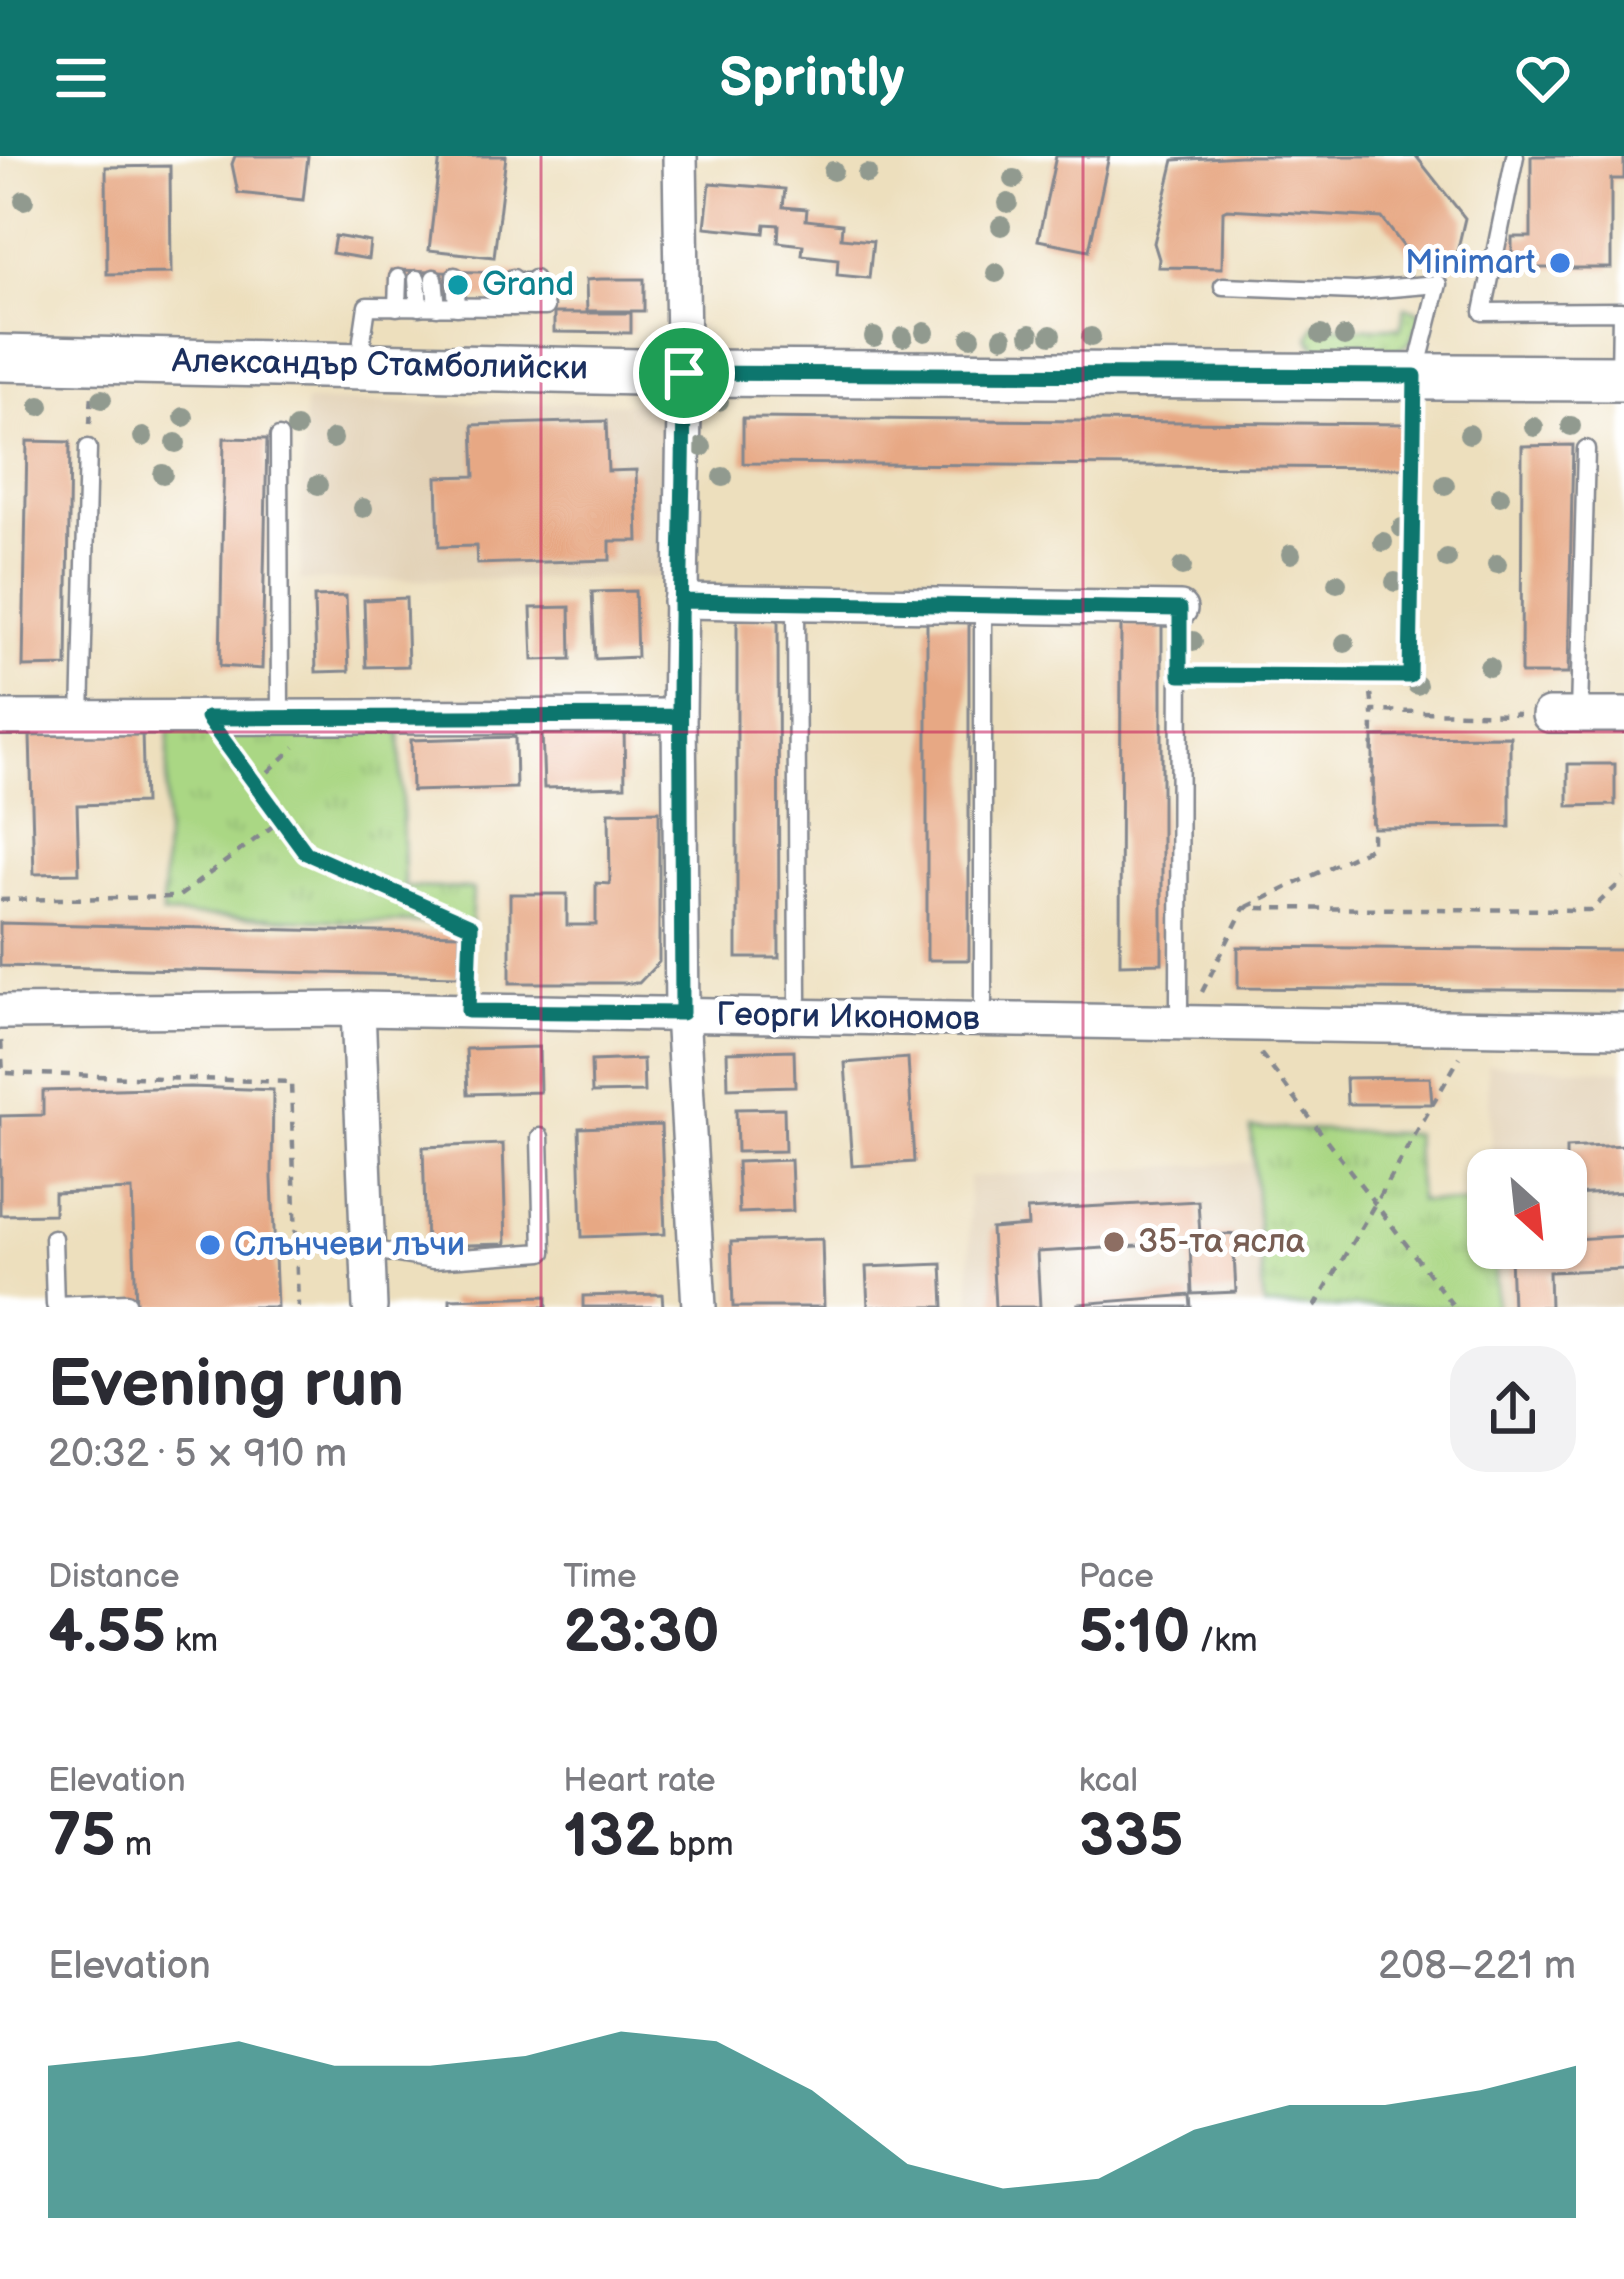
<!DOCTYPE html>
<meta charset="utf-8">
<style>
body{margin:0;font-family:"Balsamiq Sans",sans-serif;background:#f2f2f3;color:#2b2b33;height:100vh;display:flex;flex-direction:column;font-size:45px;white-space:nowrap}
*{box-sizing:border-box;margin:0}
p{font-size:39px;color:#7c7c81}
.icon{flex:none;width:66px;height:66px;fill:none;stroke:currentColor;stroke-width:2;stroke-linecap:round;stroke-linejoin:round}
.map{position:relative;height:1151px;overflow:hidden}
.drawer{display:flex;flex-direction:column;background:#fff;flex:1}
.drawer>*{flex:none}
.needle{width:78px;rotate:153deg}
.buttons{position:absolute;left:1467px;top:993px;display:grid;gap:24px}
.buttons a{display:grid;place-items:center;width:120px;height:120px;border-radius:24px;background:#fff;box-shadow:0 3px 9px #0004;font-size:60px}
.pin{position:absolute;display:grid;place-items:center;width:102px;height:102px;color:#fff;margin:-51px;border:6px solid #fff;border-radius:50%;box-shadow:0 3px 12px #0007}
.round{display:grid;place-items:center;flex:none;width:126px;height:126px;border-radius:36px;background:#f2f2f3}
.overview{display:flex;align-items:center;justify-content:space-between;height:204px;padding:0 48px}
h1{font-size:66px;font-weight:700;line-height:90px}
.figures{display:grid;grid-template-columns:repeat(3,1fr);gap:18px;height:204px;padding:12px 48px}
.figures div{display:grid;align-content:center}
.figures b{font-size:60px;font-weight:700}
.figures small{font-size:33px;font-weight:400}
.figures p{font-size:33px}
.chart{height:336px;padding:24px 48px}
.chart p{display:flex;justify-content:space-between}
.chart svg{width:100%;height:216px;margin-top:12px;fill:#0f766e;opacity:.7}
header{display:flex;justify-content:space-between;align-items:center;height:156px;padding:0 48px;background:#0f766e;color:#fff;font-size:54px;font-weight:700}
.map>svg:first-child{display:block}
.built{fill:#e2d1b6}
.grass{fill:url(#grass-dots);stroke:#628371;stroke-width:3}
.park{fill:url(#park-tufts);stroke:#628371;stroke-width:3}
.building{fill:#e7a884}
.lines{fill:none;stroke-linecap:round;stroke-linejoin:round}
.lane-casing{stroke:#84878e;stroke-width:21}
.street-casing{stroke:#84878e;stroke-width:38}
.secondary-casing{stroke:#84878e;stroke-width:50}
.path{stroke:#84878e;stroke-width:4.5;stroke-dasharray:9 9;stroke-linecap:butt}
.lane{stroke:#fff;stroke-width:16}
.street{stroke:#fff;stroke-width:33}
.secondary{stroke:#fff;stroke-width:45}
.tree{fill:#919a8f}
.route-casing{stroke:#fff;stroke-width:24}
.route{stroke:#0f766e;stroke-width:15}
.grid{fill:none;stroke:#c2185b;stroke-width:3;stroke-opacity:0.55}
.shop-dot{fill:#3f7fe0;stroke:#fff;stroke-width:4.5}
.culture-dot{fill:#0f9aa8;stroke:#fff;stroke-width:4.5}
.education-dot{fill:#8d6e63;stroke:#fff;stroke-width:4.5}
.labels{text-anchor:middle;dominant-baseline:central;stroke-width:10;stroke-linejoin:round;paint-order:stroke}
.shop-label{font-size:33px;fill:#366cbe;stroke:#fff;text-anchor:end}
.culture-label{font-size:33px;fill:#0d838f;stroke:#fff;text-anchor:start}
.street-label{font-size:33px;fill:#1b2f5e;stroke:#fff}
.education-label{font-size:33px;fill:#785e54;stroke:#fff;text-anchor:start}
</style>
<header><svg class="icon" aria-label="menu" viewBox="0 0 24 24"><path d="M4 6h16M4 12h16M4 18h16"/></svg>Sprintly<svg class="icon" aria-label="heart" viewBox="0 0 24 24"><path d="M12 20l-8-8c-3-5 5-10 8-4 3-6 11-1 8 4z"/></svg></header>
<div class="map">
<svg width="1624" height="1151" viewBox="0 0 1624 1151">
<defs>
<pattern id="grass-dots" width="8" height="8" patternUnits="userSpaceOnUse" patternTransform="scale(3)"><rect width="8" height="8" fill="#aad784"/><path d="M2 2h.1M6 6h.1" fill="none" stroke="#92b974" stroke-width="1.8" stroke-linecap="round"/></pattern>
<pattern id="park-tufts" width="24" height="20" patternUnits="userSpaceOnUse" patternTransform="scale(3)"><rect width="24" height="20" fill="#aad784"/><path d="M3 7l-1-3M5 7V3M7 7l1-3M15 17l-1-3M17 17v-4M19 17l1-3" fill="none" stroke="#92b974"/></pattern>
</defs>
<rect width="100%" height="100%" fill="#fff"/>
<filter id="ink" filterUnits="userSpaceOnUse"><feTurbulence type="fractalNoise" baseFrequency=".00833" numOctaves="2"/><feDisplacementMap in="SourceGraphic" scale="24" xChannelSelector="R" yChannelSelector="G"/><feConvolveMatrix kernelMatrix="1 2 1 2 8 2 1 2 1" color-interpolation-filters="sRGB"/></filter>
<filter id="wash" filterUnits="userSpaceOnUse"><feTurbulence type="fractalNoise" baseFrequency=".004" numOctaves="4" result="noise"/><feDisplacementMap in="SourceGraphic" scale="48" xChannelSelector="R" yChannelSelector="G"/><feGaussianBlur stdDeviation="2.7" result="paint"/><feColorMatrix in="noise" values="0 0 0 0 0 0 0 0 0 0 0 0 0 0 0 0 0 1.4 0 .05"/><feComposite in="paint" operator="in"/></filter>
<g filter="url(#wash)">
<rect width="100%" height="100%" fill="#eddfbd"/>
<g class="built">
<path d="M 305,246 L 665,247 L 666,422 L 300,425 Z"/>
<path d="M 1487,908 L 1624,914 L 1624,1151 L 1498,1151 L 1495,1092 L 1566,1092 L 1566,1014 L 1492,1014 Z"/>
<path d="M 1251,1006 L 1263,1151 L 971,1151 L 968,1021 Z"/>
</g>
<path class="grass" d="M 1405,151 L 1418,154 L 1422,160 L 1409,188 L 1391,197 L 1319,195 L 1309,182 L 1315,168 L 1356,172 L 1401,171 Z"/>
<g class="park">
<path d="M 169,571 L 400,574 L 404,731 L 473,733 L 471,769 L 162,759 Z"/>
<path d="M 1251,972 L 1414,978 L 1419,1045 L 1488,1049 L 1488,1092 L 1495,1092 L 1496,1151 L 1264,1151 Z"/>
</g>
<g id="blocks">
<g class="building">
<path d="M 235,0 L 308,0 L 303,44 L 238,37 L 232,8 Z"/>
<path d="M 440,0 L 506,0 L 494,101 L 429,94 Z"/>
<path d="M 1056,0 L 1109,0 L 1089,94 L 1038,84 Z"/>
<path d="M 1240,0 L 1416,0 L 1465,62 L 1453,113 L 1413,103 L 1382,62 L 1227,53 L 1223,55 L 1222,112 L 1158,111 L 1159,103 L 1154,87 L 1174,4 Z"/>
<path d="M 1531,0 L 1624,0 L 1624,23 L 1611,23 L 1611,112 L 1512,112 L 1512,81 L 1531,81 Z"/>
<path d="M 170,10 L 171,117 L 107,118 L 106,11 Z"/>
<path d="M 710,27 L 785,33 L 783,51 L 807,53 L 806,64 L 842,68 L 841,82 L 873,85 L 869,122 L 837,119 L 838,103 L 802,99 L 803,89 L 778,86 L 779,69 L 765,68 L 764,77 L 705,71 Z"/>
<path d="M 335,80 L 370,86 L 368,103 L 332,97 Z"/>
<path d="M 391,114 L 526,117 L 525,144 L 390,141 Z"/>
<path d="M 601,123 L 644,123 L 644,155 L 587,155 L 586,124 Z"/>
<path d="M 554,157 L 631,157 L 631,177 L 554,176 Z"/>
<path d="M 743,262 L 1406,268 L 1405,312 L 743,307 Z"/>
<path d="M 606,265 L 608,315 L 636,314 L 638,385 L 610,385 L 610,404 L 477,408 L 476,390 L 439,391 L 437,321 L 475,320 L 473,269 Z"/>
<path d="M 224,282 L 267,283 L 262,513 L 220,510 Z"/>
<path d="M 27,285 L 70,286 L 67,510 L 23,511 Z"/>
<path d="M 1573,289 L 1568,518 L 1521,518 L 1522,290 Z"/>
<path d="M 635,435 L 637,501 L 595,503 L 592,436 Z"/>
<path d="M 346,440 L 349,515 L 316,516 L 314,441 Z"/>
<path d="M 406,442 L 408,510 L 366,511 L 364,444 Z"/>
<path d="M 570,451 L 571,503 L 533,504 L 531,452 Z"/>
<path d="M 737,463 L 778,463 L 779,802 L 737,802 Z"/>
<rect x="927" y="465" width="42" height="339"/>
<path d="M 1162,468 L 1162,807 L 1120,808 L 1121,469 Z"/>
<path d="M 624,573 L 625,630 L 544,632 L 542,575 Z"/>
<path d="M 142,576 L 144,647 L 77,649 L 79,717 L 34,718 L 30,580 Z"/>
<path d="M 1510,580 L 1510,671 L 1373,672 L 1373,581 Z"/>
<path d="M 515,581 L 516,632 L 412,635 L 411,584 Z"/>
<path d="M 1568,608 L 1615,608 L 1615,649 L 1568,650 Z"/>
<path d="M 659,655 L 659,806 L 639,827 L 510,827 L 510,738 L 567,738 L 567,769 L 596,769 L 596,727 L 610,728 L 609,656 Z"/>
<path d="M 0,767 L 460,778 L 459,820 L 0,810 Z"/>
<path d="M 1238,791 L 1624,794 L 1624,835 L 1238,832 Z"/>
<path d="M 539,891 L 540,936 L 468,938 L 466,893 Z"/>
<path d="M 794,894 L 795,930 L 728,932 L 727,896 Z"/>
<path d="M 908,902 L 914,1006 L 852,1010 L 845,907 Z"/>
<path d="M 643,903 L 644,936 L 592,937 L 591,905 Z"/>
<path d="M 1430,921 L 1432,948 L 1347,948 L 1346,922 Z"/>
<path d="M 190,931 L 273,934 L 272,1022 L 277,1151 L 136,1151 L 132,1034 L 54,1037 L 54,1058 L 0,1059 L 0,960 L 43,959 L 43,935 Z"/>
<path d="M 784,952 L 785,995 L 737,996 L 736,953 Z"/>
<path d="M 661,969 L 665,1078 L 582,1081 L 579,972 Z"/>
<path d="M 503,988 L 506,1088 L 426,1090 L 423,991 Z"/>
<path d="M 1624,989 L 1624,1036 L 1572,1039 L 1574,1083 L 1624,1080 L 1624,1113 L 1549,1116 L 1550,1151 L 1512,1151 L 1510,1100 L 1526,1099 L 1526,1092 L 1566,1092 L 1566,992 Z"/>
<path d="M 791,1004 L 793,1055 L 739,1057 L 737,1006 Z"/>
<path d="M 1198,1045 L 1200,1079 L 1233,1078 L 1236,1136 L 1192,1138 L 1190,1087 L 1037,1096 L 1040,1151 L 995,1151 L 991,1073 L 1028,1070 L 1027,1054 Z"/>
<path d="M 822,1083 L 824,1151 L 733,1151 L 731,1086 Z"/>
<path d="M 942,1108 L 944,1151 L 868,1151 L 866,1111 Z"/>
<path d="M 662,1138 L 663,1151 L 583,1151 L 583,1140 Z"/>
<path d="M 1190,1139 L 1191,1151 L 1079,1151 L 1078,1148 Z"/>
<path d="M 547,1140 L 547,1151 L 450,1151 L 450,1143 Z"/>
</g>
</g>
</g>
<g filter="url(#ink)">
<use href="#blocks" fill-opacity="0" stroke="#84878e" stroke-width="3"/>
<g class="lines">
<defs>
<g id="lane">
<path d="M 1515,0 L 1483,156 L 1621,155 L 1620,221"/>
<path d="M 455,120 L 457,151"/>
<path d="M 434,122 L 437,151"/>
<path d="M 497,122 L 498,151"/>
<path d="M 513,122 L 513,151"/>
<path d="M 417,123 L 419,151"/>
<path d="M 1223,130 L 1356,135 L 1438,128 L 1415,219"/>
<path d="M 397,151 L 398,122"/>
<path d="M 533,151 L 534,123"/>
<path d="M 368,208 L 362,184 L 367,150 L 545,151"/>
<path d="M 279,281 L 280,562"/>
<path d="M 796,448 L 798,842"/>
<path d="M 1579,559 L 1586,293"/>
<path d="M 81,562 L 88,292"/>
<path d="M 983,845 L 983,451"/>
<path d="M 1179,849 L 1180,453"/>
<path d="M 53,1082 L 55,1149 L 127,1146 L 127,1151"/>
<path d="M 368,1093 L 433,1104 L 543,1096 L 540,981"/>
</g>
<g id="street">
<path d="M 680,0 L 684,254 L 679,560 L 682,857 L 699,1151"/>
<path d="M 680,445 L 1180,453"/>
<path d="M 1549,559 L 1624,559"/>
<path d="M 0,562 L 679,560"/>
<path d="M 358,853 L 370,1151"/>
<path d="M 0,856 L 358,853 L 1624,874"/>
</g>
<path id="secondary" d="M 0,202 L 684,217 L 1624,222"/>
</defs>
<use href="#lane" class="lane-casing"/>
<use href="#street" class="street-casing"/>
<use href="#secondary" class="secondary-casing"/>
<g class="path">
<path d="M 90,268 L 92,238"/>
<path d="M 1201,519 L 1410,521 L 1415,255"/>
<path d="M 1369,520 L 1373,555"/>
<path d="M 229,592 L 306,697 L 471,769 L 469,825"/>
<path d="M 255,628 L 295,591"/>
<path d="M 0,744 L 178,741 L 281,664"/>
<path d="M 1247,751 L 1372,691 L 1373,555 L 1519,558"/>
<path d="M 1202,836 L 1244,752 L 1591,754 L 1624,723"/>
<path d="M 1,885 L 3,917 L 291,926 L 298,1151"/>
<path d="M 1261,898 L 1454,1151"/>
<path d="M 1315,1151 L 1460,901"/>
</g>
<use href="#lane" class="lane"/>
<use href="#street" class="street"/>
<use href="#secondary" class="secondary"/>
</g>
<g class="tree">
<circle cx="833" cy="15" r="10"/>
<circle cx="867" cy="18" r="10"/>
<circle cx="1014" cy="23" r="10"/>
<circle cx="24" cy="44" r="10"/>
<circle cx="1008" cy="47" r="10"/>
<circle cx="1001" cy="70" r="10"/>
<circle cx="996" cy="117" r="10"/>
<circle cx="925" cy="176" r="10"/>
<circle cx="1030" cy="178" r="10"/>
<circle cx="1051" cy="179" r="10"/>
<circle cx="1321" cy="179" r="10"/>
<circle cx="874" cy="181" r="10"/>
<circle cx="903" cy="181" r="10"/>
<circle cx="971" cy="181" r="10"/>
<circle cx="1003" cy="181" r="10"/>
<circle cx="1091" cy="181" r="10"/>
<circle cx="1344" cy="181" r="10"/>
<circle cx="102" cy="243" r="10"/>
<circle cx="719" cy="245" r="10"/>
<circle cx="40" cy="250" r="10"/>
<circle cx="184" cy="261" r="10"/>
<circle cx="1571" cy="270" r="10"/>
<circle cx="1534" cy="271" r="10"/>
<circle cx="296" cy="272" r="10"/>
<circle cx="1469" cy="278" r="10"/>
<circle cx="143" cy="281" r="10"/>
<circle cx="333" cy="283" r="10"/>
<circle cx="176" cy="287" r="10"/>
<circle cx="702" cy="291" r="10"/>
<circle cx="163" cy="318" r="10"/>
<circle cx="723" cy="321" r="10"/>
<circle cx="318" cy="329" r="10"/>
<circle cx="1445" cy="329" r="10"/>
<circle cx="1500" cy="340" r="10"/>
<circle cx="363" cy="352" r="10"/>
<circle cx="1402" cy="372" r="10"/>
<circle cx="1383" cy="386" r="10"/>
<circle cx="1291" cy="398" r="10"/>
<circle cx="1447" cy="403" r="10"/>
<circle cx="1497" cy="408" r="10"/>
<circle cx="1182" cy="411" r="10"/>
<circle cx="1395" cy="426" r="10"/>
<circle cx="1337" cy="427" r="10"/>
<circle cx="1193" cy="485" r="10"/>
<circle cx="1345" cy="487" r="10"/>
<circle cx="1489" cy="511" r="10"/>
<circle cx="1417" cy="529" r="10"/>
</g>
</g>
<g class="lines" filter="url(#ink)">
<defs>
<path id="route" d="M 684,217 C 684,331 679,445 679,560 L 207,562 L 306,697 L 471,770 L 468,855 L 682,857 L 680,445 L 1180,453 L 1180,519 L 1410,520 L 1415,220 L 684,217"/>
</defs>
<use href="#route" class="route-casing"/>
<use href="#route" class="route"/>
</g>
<path class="grid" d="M 541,0 L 541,1151M 1083,0 L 1083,1151M 0,576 L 1624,576"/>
<g class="shop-dot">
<circle cx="1560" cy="107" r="12"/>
<circle cx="210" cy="1089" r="12"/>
</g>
<circle class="culture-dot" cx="458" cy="129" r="12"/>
<circle class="education-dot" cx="1114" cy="1086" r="12"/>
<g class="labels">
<g class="shop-label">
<text x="1536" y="107">Minimart</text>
<text x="234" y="1089" text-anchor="start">Слънчеви лъчи</text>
</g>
<g class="culture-label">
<text x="482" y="129">Grand</text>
</g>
<g class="street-label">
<text transform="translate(380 209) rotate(1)">Александър Стамболийски</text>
<text transform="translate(848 861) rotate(1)">Георги Икономов</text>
</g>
<g class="education-label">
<text x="1138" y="1086">35-та ясла</text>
</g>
</g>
</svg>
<div class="buttons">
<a><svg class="needle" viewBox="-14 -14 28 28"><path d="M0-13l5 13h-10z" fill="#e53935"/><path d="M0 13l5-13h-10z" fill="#7c7c81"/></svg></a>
</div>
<div class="pin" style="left:684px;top:217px;background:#1e9e55"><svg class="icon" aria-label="arrive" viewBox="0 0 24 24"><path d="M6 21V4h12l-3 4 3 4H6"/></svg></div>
</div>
<section class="drawer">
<div class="overview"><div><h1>Evening run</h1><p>20:32 · 5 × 910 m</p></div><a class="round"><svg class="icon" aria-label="share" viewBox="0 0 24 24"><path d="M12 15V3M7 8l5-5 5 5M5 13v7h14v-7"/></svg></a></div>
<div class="figures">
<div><p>Distance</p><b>4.55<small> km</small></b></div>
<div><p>Time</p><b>23:30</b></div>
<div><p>Pace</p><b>5:10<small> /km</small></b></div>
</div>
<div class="figures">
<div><p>Elevation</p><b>75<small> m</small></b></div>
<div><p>Heart rate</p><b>132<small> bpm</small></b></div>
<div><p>kcal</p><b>335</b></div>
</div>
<div class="chart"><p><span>Elevation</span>208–221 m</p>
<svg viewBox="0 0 160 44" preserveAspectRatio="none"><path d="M0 44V13L10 11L20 8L30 13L40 13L50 11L60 6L70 8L80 18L90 33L100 38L110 36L120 26L130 21L140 21L150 18L160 13V44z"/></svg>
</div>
</section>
